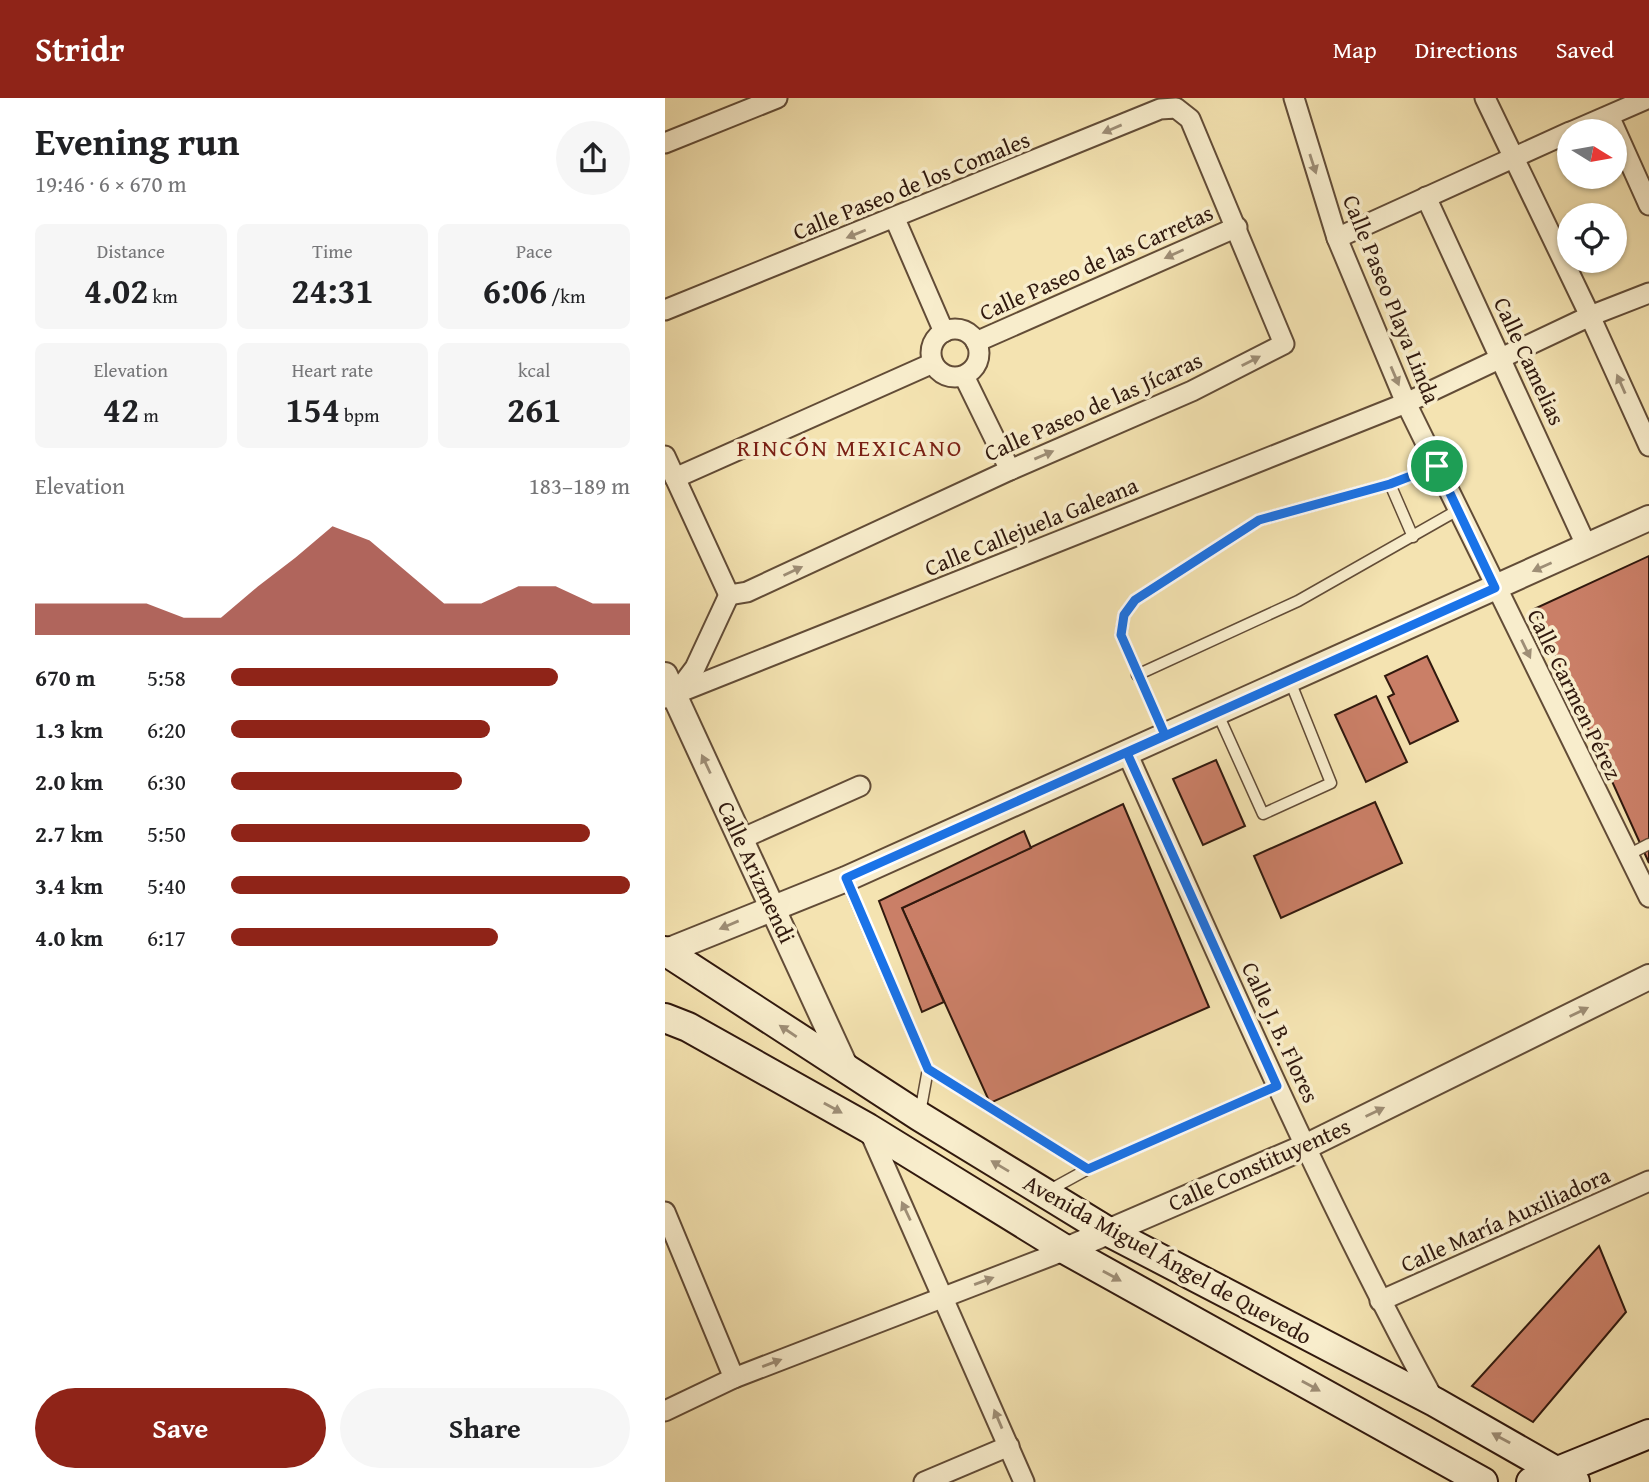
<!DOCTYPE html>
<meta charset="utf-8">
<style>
body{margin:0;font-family:"Gentium Book Plus",serif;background:#f6f6f6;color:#202124;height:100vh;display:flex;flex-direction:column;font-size:26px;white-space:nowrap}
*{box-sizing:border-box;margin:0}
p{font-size:23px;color:#757577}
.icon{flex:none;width:38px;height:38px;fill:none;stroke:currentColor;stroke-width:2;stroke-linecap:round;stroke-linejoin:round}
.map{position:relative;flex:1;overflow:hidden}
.sheet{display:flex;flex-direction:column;background:#fff;width:665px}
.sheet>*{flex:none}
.needle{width:46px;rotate:101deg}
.fabs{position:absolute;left:892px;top:21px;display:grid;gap:14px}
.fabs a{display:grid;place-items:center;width:70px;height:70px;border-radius:50%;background:#fff;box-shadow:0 2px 5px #0004;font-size:35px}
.pin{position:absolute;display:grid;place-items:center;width:60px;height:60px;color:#fff;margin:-30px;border:4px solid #fff;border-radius:50%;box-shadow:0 2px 7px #0007}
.round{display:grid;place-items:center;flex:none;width:74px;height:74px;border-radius:37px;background:#f6f6f6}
.summary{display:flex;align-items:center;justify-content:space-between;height:119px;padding:0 35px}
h1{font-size:38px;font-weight:800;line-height:52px}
.stats{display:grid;grid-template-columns:repeat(3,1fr);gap:10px;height:119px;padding:7px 35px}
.stats div{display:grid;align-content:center;border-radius:10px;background:#f6f6f6;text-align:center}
.stats b{font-size:35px;font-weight:800}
.stats small{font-size:19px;font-weight:400}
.stats p{font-size:19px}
.chart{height:196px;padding:14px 35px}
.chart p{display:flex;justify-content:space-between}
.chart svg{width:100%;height:126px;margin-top:7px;fill:#8f2418;opacity:.7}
.primary-button{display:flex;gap:14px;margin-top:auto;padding:14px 35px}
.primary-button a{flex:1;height:80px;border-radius:42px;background:#8f2418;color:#fff;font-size:28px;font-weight:800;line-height:80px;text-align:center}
.primary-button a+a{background:#f6f6f6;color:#202124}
ul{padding:0 35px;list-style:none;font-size:23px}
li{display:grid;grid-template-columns:112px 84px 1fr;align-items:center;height:52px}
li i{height:18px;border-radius:9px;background:#8f2418}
header{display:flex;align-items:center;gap:42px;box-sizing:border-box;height:98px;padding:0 35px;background:#8f2418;color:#fff}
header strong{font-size:33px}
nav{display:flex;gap:38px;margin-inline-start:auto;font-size:24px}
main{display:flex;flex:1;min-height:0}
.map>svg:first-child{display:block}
.building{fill:#ca7f67;stroke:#31190e;stroke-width:2}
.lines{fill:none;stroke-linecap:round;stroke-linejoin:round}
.service-casing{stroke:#624c37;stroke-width:13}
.minor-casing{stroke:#624c37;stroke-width:23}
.tertiary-casing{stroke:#624c37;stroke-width:28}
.secondary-casing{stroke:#31190e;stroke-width:32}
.service{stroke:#f8edcc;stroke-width:10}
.minor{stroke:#f8edcc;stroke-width:19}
.tertiary{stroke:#f8edcc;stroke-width:24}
.secondary{stroke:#f8edcc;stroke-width:28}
.oneway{fill:#9e8e76}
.route-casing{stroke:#fff;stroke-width:14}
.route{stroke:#1a73e8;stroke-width:9}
.labels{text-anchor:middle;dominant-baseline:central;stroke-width:7;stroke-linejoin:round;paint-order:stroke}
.street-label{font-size:23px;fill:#31190e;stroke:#f8edcc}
.neighbourhood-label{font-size:24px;letter-spacing:2px;fill:#7a1f14;stroke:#f8edcc}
</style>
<header>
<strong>Stridr</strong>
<nav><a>Map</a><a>Directions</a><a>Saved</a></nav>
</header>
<main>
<section class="sheet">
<div class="summary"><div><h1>Evening run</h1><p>19:46 · 6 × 670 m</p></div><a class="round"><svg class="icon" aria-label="share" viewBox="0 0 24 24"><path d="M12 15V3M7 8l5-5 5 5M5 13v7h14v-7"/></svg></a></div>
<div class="stats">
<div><p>Distance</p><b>4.02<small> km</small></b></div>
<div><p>Time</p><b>24:31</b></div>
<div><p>Pace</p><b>6:06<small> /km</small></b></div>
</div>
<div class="stats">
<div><p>Elevation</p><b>42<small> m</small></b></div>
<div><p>Heart rate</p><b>154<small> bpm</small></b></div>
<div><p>kcal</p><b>261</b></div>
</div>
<div class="chart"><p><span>Elevation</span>183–189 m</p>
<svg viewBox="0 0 160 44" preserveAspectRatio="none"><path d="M0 44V33L10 33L20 33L30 33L40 38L50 38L60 27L70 17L80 6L90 11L100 22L110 33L120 33L130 27L140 27L150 33L160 33V44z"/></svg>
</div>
<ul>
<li><b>670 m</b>5:58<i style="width:82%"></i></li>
<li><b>1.3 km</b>6:20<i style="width:65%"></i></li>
<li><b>2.0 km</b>6:30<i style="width:58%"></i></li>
<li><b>2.7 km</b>5:50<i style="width:90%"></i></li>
<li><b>3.4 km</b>5:40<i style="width:100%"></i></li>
<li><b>4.0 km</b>6:17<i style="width:67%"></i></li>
</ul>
<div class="primary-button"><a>Save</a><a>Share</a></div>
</section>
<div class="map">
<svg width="984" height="1384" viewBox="0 0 984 1384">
<rect width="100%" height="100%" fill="#f4e3b1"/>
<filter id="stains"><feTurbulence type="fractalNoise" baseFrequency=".00286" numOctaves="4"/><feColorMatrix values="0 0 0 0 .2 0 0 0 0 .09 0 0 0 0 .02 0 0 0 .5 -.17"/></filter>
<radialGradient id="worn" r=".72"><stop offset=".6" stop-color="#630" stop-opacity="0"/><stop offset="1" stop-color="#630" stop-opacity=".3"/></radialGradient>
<g class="building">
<path d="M 984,458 L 984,765 L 869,511 Z"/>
<path d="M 762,558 L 793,623 L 745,646 L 723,599 L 729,596 L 720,578 Z"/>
<path d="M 711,598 L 742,664 L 701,684 L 670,617 Z"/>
<path d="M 551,662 L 580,728 L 538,747 L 508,681 Z"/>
<path d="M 710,704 L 737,765 L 616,820 L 589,758 Z"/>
<path d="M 458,706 L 544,909 L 325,1005 L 237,810 Z"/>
<path d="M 359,733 L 366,750 L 237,810 L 279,904 L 257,914 L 214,803 Z"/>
<path d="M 934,1148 L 961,1214 L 868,1324 L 807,1288 Z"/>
</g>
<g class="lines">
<defs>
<g id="service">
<path d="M 725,386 L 748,439"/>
<path d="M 472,577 L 633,503 L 793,412"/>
<path d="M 552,614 L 598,716 L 666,685 L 625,583"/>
<path d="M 500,637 L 456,537 L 459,517 L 470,502 L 594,422 L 725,386 L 772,368"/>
<path d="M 963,757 L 984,746"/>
<path d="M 181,781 L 263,971 L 255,1015"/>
<path d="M 263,971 L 423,1071 L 612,988"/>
<path d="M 383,1093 L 423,1071"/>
</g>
<g id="minor">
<path d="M 629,0 L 672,140 L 741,305 L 984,799"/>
<path d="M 820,0 L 925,218 L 984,348"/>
<path d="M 944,18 L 984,107"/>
<path d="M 908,33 L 984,0"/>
<path d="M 0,45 L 112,0"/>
<path d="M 761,99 L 922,449"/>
<path d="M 230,121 L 279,234"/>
<path d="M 672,140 L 905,34"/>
<path d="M 0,212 L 495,11 L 511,10 L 525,21 L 619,246 L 527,293 L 345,372 L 82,494 L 64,497"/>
<circle cx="290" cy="255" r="24"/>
<path d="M 311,244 L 572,129"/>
<path d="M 299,278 L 345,372"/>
<path d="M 0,358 L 64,497"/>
<path d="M 10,380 L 268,265"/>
<path d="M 12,594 L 30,570 L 64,497"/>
<path d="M 0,600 L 741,305 L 925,218 L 984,195"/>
<path d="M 462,655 C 560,873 655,1094 770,1304"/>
<path d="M 76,741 L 195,688"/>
<path d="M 203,1030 L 359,1384"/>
<path d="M 0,1114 L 69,1280"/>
<path d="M 715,1203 L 984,1083"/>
<path d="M 0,1313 L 69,1280 L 401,1152"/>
<path d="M 259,1384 L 344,1348"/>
</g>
<g id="tertiary">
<path d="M 0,577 L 182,972"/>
<path d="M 2,853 L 181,781 L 984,420"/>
<path d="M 401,1152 L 642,1048 L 984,879"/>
</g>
<g id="secondary">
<path d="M 0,853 L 254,1018 L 442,1133 L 770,1304 L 910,1384"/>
<path d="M 0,920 L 23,929 L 203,1030 L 401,1152 L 818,1384"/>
<path d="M 866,1384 L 984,1336"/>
</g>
</defs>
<use href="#service" class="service-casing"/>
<use href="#minor" class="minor-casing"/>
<use href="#tertiary" class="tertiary-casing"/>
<use href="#secondary" class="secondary-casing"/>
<use href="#service" class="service"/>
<use href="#minor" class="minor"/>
<use href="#tertiary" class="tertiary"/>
<use href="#secondary" class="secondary"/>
</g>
<defs><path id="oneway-solid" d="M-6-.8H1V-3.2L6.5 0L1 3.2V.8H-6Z" transform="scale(1.75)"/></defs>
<g class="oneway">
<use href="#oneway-solid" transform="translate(447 31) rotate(157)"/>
<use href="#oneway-solid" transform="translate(648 66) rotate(72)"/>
<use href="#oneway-solid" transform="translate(191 136) rotate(158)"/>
<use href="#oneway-solid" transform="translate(509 156) rotate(156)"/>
<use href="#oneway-solid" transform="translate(586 263) rotate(-27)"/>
<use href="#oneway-solid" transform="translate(730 278) rotate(67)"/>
<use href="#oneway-solid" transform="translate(956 286) rotate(-114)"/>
<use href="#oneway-solid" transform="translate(379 357) rotate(-23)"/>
<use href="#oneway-solid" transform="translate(877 469) rotate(156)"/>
<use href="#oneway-solid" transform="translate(128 473) rotate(-25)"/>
<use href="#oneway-solid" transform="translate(861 551) rotate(64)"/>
<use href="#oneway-solid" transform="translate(41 666) rotate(-115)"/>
<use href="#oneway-solid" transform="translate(64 827) rotate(157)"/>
<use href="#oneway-solid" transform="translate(914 914) rotate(-26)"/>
<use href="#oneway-solid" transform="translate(123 933) rotate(-146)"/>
<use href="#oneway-solid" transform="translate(168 1010) rotate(29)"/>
<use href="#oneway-solid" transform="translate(710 1014) rotate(-26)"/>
<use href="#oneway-solid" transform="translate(335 1068) rotate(-149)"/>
<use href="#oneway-solid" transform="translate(241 1113) rotate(-115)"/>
<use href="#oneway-solid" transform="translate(447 1178) rotate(29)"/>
<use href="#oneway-solid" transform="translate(319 1183) rotate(-20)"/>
<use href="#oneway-solid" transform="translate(107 1265) rotate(-21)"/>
<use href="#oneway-solid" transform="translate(646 1288) rotate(29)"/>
<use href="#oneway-solid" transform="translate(333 1321) rotate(-113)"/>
<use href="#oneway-solid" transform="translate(836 1340) rotate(-151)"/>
</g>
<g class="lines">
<defs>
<path id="route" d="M 772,368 L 725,386 L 594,422 L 470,502 L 459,517 L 456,537 L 500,637 L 181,780 L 263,971 L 423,1071 L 612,988 L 462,655 L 830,490 L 772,368"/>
</defs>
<use href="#route" class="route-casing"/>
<use href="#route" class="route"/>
</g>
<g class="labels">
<g class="street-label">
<text transform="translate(246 87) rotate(-22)">Calle Paseo de los Comales</text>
<text transform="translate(431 164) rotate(-24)">Calle Paseo de las Carretas</text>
<text transform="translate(727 201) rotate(68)">Calle Paseo Playa Linda</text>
<text transform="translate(865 263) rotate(65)">Calle Camelias</text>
<text transform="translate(428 308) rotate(-24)">Calle Paseo de las Jícaras</text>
<text transform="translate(366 428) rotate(-22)">Calle Callejuela Galeana</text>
<text transform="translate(910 596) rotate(64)">Calle Carmen Pérez</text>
<text transform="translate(92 774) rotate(65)">Calle Arizmendi</text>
<text transform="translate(616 934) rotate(65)">Calle J. B. Flores</text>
<text transform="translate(594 1066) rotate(-24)">Calle Constituyentes</text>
<text transform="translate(840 1121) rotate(-24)">Calle María Auxiliadora</text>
<text transform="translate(503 1161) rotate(29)">Avenida Miguel Ángel de Quevedo</text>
</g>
<g class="neighbourhood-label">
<text x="185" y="349">RINCÓN MEXICANO</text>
</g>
</g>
<rect width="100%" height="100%" filter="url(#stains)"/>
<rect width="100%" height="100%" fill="url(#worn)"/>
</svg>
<div class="fabs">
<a><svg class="needle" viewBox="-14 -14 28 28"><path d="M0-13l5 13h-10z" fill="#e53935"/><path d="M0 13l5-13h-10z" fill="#757577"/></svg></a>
<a><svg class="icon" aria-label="locate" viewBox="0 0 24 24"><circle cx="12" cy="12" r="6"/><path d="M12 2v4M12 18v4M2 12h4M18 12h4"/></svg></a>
</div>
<div class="pin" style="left:772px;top:368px;background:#1e9e55"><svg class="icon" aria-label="arrive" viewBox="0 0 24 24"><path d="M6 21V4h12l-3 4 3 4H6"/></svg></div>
</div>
</main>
